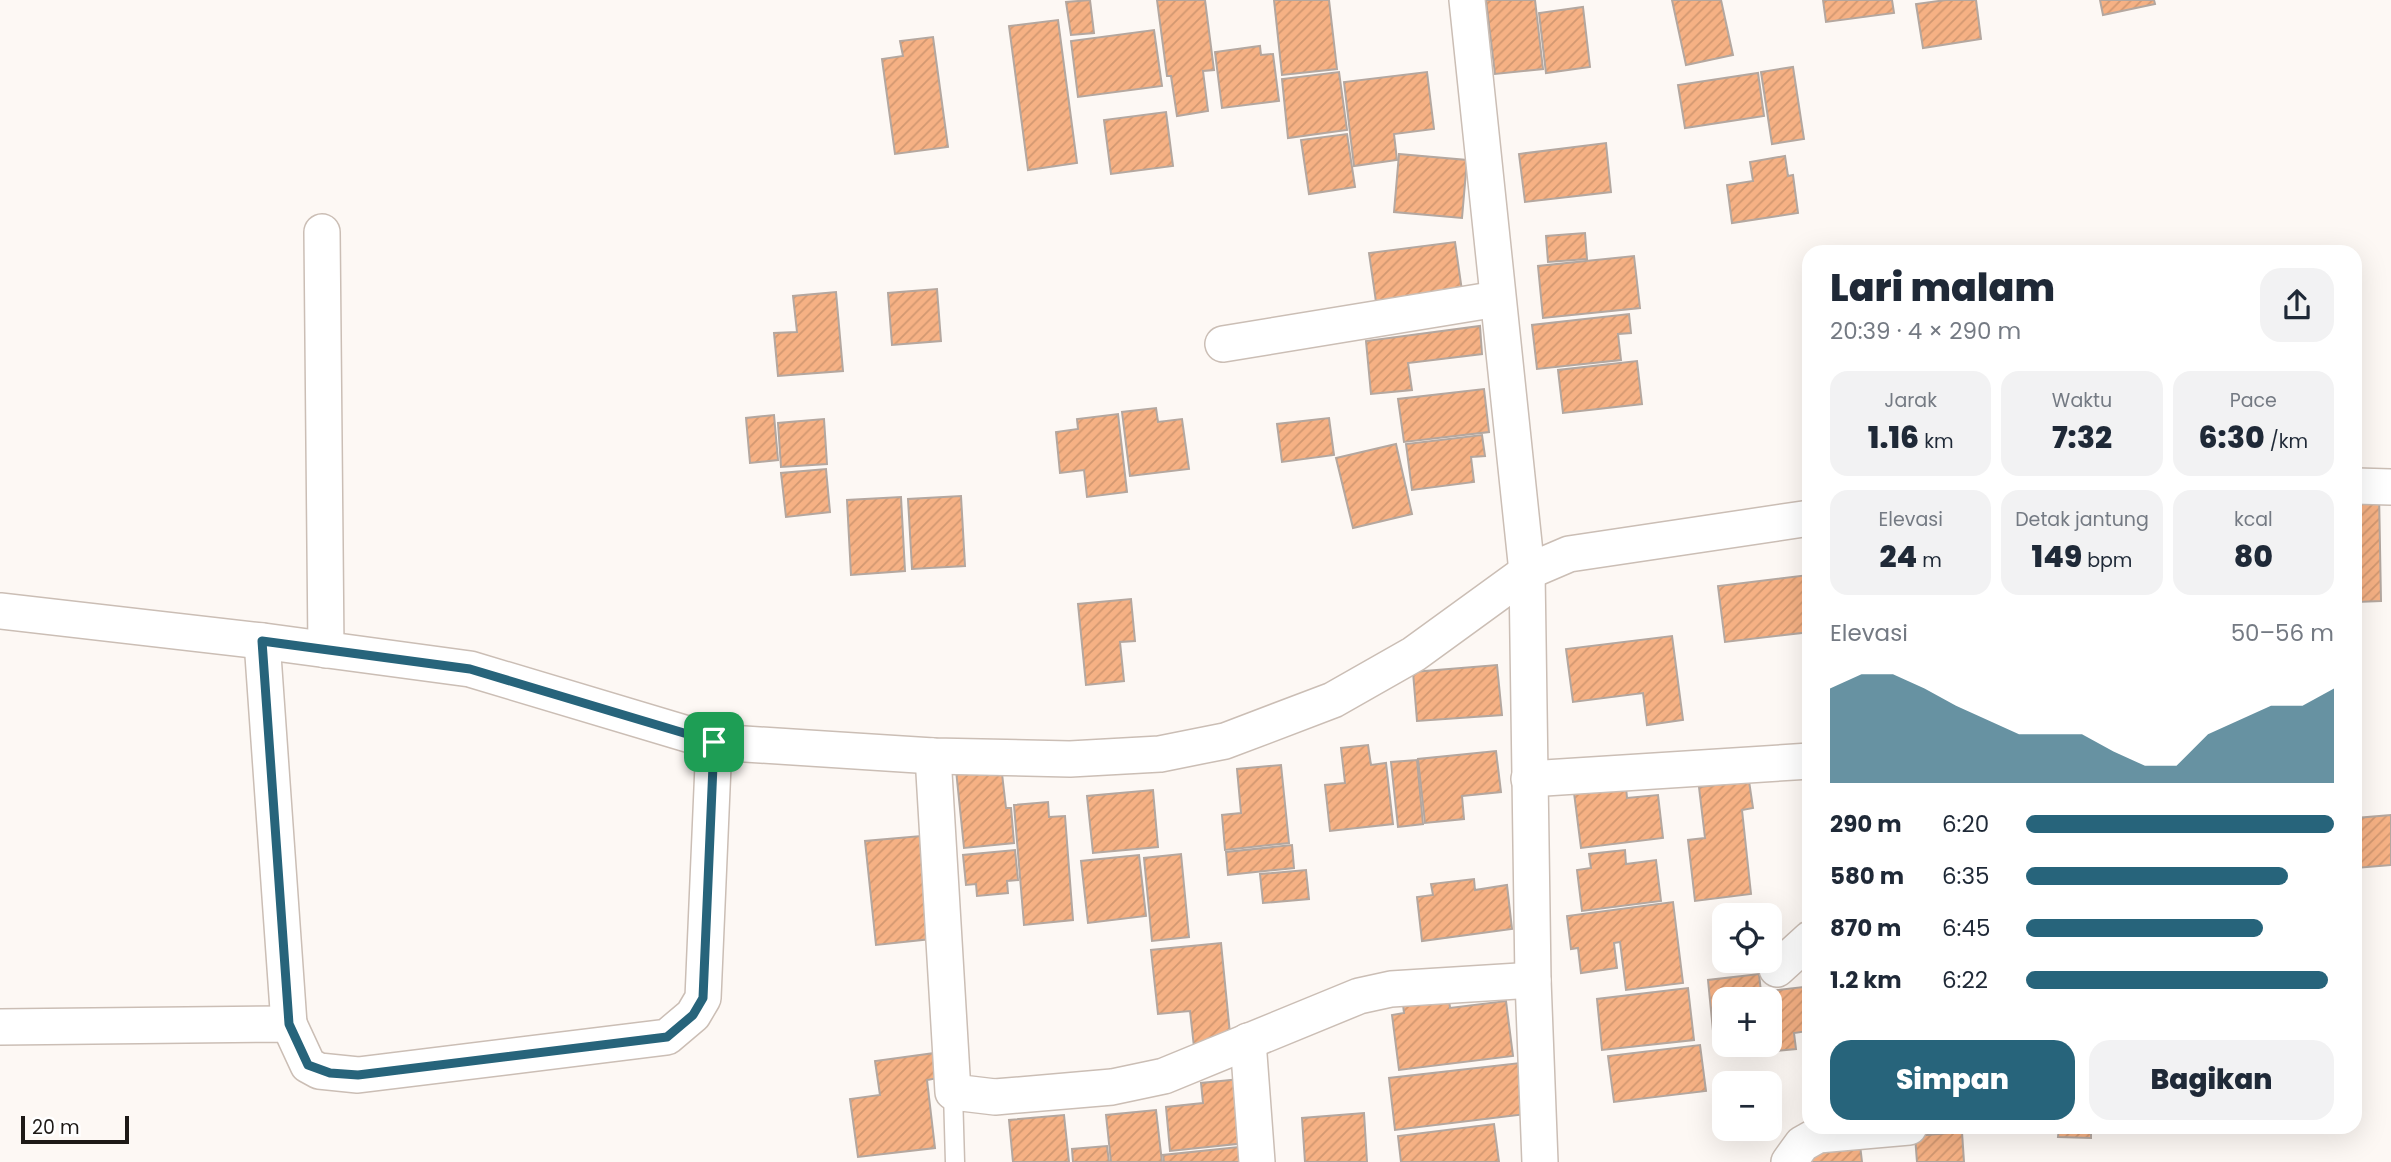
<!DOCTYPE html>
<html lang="id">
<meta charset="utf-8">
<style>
body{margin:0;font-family:Poppins,sans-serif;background:#f2f2f3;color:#1f2937;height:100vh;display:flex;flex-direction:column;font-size:26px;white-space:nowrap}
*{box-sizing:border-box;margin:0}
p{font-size:23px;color:#747a83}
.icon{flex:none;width:38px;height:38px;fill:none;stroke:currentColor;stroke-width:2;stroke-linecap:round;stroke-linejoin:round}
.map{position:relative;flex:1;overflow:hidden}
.side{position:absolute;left:1802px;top:245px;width:560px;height:889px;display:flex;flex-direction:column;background:#fff;border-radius:21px;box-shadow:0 7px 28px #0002}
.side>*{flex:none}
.buttons{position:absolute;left:1712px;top:903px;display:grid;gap:14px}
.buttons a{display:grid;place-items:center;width:70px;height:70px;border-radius:14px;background:#fff;box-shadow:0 7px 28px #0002;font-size:35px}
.scale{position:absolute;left:21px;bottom:18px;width:108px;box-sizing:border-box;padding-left:7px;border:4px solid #1d1916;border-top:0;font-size:19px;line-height:24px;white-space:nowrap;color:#1d1916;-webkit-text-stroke:5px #fff;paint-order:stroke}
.pin{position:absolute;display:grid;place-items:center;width:60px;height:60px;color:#fff;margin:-30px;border-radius:14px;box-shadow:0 4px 10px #0006}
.round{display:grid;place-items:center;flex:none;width:74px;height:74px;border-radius:21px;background:#f2f2f3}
.overview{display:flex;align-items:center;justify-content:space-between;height:119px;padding:0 28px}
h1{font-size:38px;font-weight:800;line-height:52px}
.figures{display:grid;grid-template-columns:repeat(3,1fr);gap:10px;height:119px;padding:7px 28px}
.figures div{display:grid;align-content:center;border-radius:18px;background:#f2f2f3;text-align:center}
.figures b{font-size:30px;font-weight:800}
.figures small{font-size:19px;font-weight:400}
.figures p{font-size:19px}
.chart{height:196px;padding:14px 28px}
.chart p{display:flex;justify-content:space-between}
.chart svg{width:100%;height:126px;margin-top:7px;fill:#27647b;opacity:.7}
.action{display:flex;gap:14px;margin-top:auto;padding:14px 28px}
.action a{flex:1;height:80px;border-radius:21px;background:#27647b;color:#fff;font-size:28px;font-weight:800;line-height:80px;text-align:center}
.action a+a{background:#f2f2f3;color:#1f2937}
ul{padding:0 28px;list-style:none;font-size:23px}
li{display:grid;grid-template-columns:112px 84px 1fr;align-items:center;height:52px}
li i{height:18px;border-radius:9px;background:#27647b}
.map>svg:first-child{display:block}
.building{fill:url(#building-hatch);stroke:#b4a79f;stroke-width:2}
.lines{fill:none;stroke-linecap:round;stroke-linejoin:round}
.lane-casing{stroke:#cbbeb5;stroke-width:21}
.street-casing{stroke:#cbbeb5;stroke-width:38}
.lane{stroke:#fff;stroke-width:18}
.street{stroke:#fff;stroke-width:35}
.route-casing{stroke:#fff;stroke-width:14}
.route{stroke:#27647b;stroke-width:9}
</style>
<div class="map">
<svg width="2391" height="1162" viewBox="0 0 2391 1162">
<defs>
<pattern id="building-hatch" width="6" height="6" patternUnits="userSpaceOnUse" patternTransform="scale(1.75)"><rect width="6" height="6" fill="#f6b184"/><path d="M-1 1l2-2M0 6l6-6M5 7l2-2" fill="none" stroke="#d29871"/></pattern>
</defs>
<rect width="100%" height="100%" fill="#fdf8f4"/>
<g class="building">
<path d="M 1090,0 L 1094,33 L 1071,35 L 1066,2 Z"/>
<path d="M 1157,0 L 1205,0 L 1214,70 L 1203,71 L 1208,111 L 1177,116 L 1171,76 L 1167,76 Z"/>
<path d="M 1274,0 L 1329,0 L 1337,69 L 1282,75 Z"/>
<path d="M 1486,0 L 1535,0 L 1543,69 L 1495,74 Z"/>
<path d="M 1672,0 L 1721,0 L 1733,55 L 1686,65 Z"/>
<path d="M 1823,0 L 1892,0 L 1894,13 L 1826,22 Z"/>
<path d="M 1946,0 L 1976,0 L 1981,39 L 1923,48 L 1916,4 Z"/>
<path d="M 2100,0 L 2154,0 L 2155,4 L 2103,15 Z"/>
<path d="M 1583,7 L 1590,67 L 1546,73 L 1539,13 Z"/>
<path d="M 1058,20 L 1077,163 L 1028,170 L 1009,26 Z"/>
<path d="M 1154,30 L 1162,86 L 1078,97 L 1071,41 Z"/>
<path d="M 933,37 L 948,147 L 895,154 L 882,59 L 903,56 L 900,41 Z"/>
<path d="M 1260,46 L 1261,55 L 1273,54 L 1279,101 L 1222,108 L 1215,52 Z"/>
<path d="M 1793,67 L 1804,139 L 1772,144 L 1761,72 Z"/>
<path d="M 1339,72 L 1347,130 L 1288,138 L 1282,79 Z"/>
<path d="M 1427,72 L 1434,129 L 1394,134 L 1397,160 L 1354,166 L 1344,82 Z"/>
<path d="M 1758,73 L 1764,116 L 1685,128 L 1678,85 Z"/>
<path d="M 1166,112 L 1173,166 L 1111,174 L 1104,120 Z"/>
<path d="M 1347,134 L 1355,187 L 1309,194 L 1301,140 Z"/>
<path d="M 1606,143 L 1611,192 L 1525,202 L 1519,154 Z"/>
<path d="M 1399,154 L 1467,160 L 1462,218 L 1394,212 Z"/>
<path d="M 1785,156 L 1788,176 L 1793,175 L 1798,213 L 1732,223 L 1727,185 L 1753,181 L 1750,162 Z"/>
<path d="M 1585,233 L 1587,259 L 1548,262 L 1546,236 Z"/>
<path d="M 1455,242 L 1462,291 L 1376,302 L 1369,253 Z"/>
<path d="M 1634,256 L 1640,308 L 1543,318 L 1538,266 Z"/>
<path d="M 937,289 L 941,341 L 892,345 L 888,293 Z"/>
<path d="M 836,292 L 843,371 L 778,376 L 774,333 L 797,332 L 793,296 Z"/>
<path d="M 1629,314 L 1631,333 L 1618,334 L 1621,360 L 1537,369 L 1532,325 Z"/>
<path d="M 1480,326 L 1482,354 L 1408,363 L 1412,390 L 1371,394 L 1366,341 Z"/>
<path d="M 1637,361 L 1642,404 L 1563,413 L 1558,370 Z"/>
<path d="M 1484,389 L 1489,432 L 1404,442 L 1398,399 Z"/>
<path d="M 1156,408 L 1158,422 L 1182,419 L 1189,469 L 1130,476 L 1122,412 Z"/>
<path d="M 1118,414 L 1127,492 L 1087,497 L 1084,470 L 1060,473 L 1056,432 L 1078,429 L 1077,419 Z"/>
<path d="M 774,415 L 778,460 L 750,463 L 746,418 Z"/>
<path d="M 1329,418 L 1334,455 L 1282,462 L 1277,424 Z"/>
<path d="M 824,419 L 827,464 L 781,467 L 778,423 Z"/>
<path d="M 1482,435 L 1485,456 L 1471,457 L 1474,482 L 1412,490 L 1406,444 Z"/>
<path d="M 1396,444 L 1412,514 L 1353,528 L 1336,458 Z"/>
<path d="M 826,469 L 830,512 L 786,517 L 781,473 Z"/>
<path d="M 2379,493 L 2381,601 L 2356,602 L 2356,494 Z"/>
<path d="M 961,496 L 965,566 L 912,569 L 908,499 Z"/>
<path d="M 901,497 L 905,571 L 851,575 L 847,500 Z"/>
<path d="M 1808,575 L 1810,632 L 1725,642 L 1718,586 Z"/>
<path d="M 1131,599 L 1135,641 L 1120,642 L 1124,681 L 1086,685 L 1078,604 Z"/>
<path d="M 1672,636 L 1683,720 L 1647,725 L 1643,693 L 1573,702 L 1566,649 Z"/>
<path d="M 1497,665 L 1502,715 L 1417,721 L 1413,672 Z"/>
<path d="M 1368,745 L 1371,765 L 1386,763 L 1393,824 L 1330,831 L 1325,785 L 1345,783 L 1341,748 Z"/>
<path d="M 1496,751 L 1501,792 L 1462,796 L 1464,819 L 1425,823 L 1418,759 Z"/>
<path d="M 1417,760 L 1423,824 L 1398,827 L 1391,762 Z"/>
<path d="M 1001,765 L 1006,808 L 1011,808 L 1014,843 L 964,848 L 956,770 Z"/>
<path d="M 1281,765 L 1289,843 L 1225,850 L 1222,815 L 1241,813 L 1237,769 Z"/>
<path d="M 1749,781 L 1753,808 L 1742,810 L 1751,894 L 1695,901 L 1688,840 L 1705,838 L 1699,787 Z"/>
<path d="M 1626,787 L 1627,798 L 1658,795 L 1663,838 L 1581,848 L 1574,793 Z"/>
<path d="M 1153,790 L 1158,847 L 1093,853 L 1087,796 Z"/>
<path d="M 1048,802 L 1049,817 L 1065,816 L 1073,920 L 1024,925 L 1014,805 Z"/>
<path d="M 2391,815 L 2391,865 L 2356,868 L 2356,818 Z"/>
<path d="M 921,836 L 931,939 L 876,945 L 865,841 Z"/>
<path d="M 1292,845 L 1294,868 L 1228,875 L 1226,852 Z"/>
<path d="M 1015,850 L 1018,880 L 1007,881 L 1008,893 L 977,896 L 976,884 L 966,885 L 963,855 Z"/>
<path d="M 1625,850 L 1626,864 L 1656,860 L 1661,901 L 1582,911 L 1577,870 L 1591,868 L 1589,854 Z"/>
<path d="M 1181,854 L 1189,937 L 1152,941 L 1144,858 Z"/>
<path d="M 1139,855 L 1146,916 L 1088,923 L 1081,861 Z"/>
<path d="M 1306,870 L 1309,899 L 1263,903 L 1260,874 Z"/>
<path d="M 1474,879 L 1475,890 L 1507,885 L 1512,929 L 1422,941 L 1417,897 L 1433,895 L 1431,884 Z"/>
<path d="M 1673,902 L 1683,983 L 1626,990 L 1620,942 L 1614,943 L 1617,968 L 1581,973 L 1578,948 L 1571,949 L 1567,916 Z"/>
<path d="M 1221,943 L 1231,1044 L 1194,1047 L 1190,1011 L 1158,1014 L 1151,950 Z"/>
<path d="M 1759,974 L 1761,992 L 1803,987 L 1808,1031 L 1794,1033 L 1796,1049 L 1752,1053 L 1751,1045 L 1769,1045 L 1769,999 L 1724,999 L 1724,1040 L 1714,1041 L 1708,980 Z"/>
<path d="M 1688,988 L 1694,1040 L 1602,1050 L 1597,999 Z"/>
<path d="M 1448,990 L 1450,1008 L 1506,1001 L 1513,1056 L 1399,1070 L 1392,1015 L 1404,1013 L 1402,996 Z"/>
<path d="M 1700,1045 L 1706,1091 L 1614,1102 L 1608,1056 Z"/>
<path d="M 935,1053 L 938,1078 L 927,1080 L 935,1148 L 858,1157 L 850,1099 L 880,1095 L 875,1061 Z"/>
<path d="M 1520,1063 L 1526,1114 L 1395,1130 L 1389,1078 Z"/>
<path d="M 1240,1079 L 1246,1143 L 1170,1151 L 1166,1107 L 1203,1103 L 1201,1083 Z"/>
<path d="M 1156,1110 L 1162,1162 L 1111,1162 L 1106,1115 Z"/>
<path d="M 1364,1113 L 1367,1162 L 1305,1162 L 1302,1118 Z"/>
<path d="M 1064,1115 L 1069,1162 L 1013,1162 L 1009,1120 Z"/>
<path d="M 1494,1124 L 1499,1162 L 1401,1162 L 1398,1136 Z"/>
<path d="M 2059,1127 L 2091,1127 L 2091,1138 L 2058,1137 Z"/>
<path d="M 1962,1132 L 1964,1162 L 1917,1162 L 1915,1136 Z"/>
<path d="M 1859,1136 L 1862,1162 L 1812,1162 L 1809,1142 Z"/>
<path d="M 1107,1146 L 1109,1162 L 1073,1162 L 1072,1149 Z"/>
<path d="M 1248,1146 L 1250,1162 L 1164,1162 L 1163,1155 Z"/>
</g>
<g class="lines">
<defs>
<path id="lane" d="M 953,1092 L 955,1162"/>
<g id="street">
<path d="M 1467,0 L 1527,572 L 1533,980 L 1540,1162"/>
<path d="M 322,232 L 326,650"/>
<path d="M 1223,344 L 1497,299"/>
<path d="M 2356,486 L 2391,487"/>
<path d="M 0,611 L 262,641 L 470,669 L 714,742 L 933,756 L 1070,759 L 1160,754 L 1225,741 L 1333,700 L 1414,654 L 1527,572 L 1569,554 L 1810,518"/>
<path d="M 262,641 L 289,1024"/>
<path d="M 933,756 L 953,1092 L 995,1097 L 1112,1087 L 1164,1076 L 1359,996 L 1391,989 L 1533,980"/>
<path d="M 1529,779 L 1810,761"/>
<path d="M 1777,969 L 1810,939"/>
<path d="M 0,1027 L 289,1024 L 308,1065 L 319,1071 L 358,1075 L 667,1037 L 693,1015 L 703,998 L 714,742"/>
<path d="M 1248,1041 L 1257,1162"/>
<path d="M 1789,1162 L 1802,1144 L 1818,1135 L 1909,1127"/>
</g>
</defs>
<use href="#lane" class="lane-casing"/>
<use href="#street" class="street-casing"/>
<use href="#lane" class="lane"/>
<use href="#street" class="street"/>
</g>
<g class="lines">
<defs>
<path id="route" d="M 262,641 L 470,669 L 714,742 L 703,998 L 693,1015 L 667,1037 L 358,1075 L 330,1073 L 308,1065 L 289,1024 Z"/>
</defs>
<use href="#route" class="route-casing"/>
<use href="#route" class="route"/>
</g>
</svg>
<div class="buttons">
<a><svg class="icon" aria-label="locate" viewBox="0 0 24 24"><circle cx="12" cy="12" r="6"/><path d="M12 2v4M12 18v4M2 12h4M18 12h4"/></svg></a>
<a>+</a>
<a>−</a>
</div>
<div class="scale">20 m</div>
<div class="pin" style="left:714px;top:742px;background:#1e9e55"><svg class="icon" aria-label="arrive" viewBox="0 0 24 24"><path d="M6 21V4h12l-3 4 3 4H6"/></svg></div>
<section class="side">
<div class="overview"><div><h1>Lari malam</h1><p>20:39 · 4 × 290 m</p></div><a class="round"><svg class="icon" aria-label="share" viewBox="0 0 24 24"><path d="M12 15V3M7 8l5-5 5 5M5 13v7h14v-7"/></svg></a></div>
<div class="figures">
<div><p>Jarak</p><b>1.16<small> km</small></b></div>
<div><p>Waktu</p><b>7:32</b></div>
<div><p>Pace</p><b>6:30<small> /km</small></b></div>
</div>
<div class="figures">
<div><p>Elevasi</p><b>24<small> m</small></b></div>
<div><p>Detak jantung</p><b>149<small> bpm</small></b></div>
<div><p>kcal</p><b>80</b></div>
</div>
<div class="chart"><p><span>Elevasi</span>50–56 m</p>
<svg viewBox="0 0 160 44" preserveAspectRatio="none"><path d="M0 44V11L10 6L20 6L30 11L40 17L50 22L60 27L70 27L80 27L90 33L100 38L110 38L120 27L130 22L140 17L150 17L160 11V44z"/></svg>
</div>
<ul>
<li><b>290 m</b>6:20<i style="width:100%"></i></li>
<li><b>580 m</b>6:35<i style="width:85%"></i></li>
<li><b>870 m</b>6:45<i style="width:77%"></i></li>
<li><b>1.2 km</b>6:22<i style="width:98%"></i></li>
</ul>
<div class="action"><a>Simpan</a><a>Bagikan</a></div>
</section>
</div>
